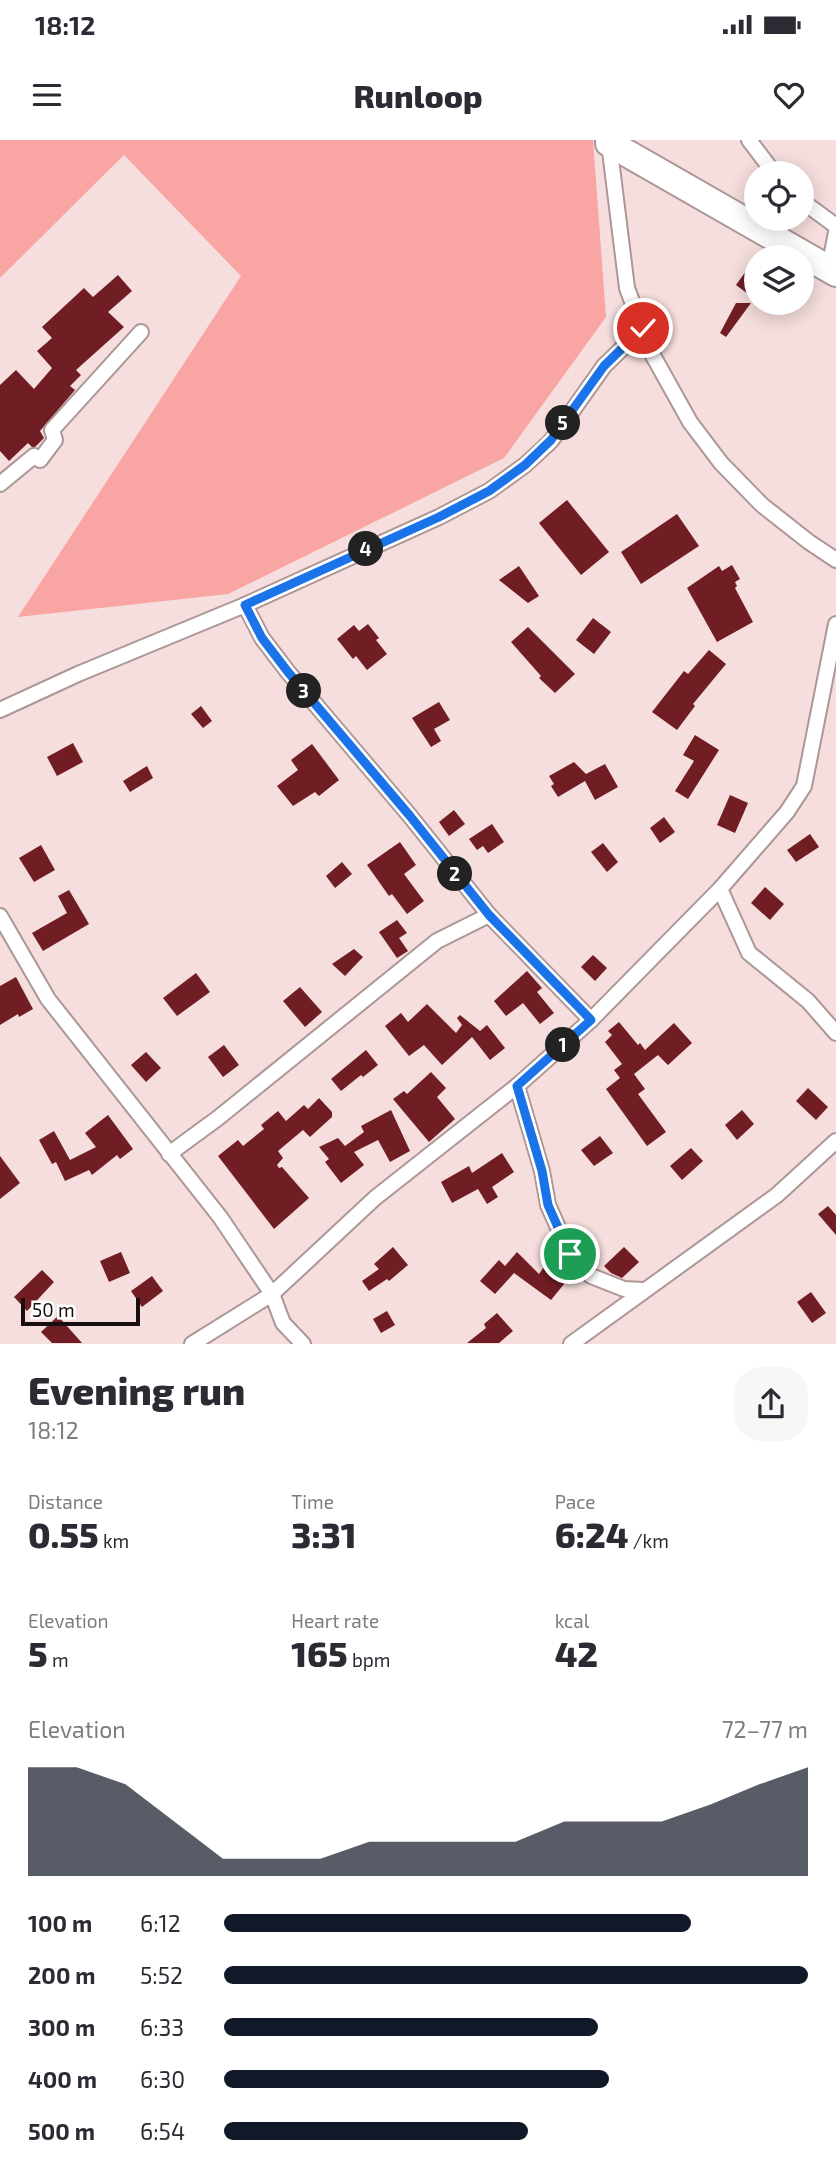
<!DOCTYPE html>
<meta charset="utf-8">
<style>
body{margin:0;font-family:"Exo 2",sans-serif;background:#f7f7f7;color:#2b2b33;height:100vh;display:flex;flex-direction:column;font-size:26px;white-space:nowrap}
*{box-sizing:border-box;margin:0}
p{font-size:23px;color:#7c7c81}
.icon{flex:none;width:38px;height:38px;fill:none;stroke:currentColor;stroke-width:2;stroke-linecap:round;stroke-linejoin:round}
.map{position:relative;height:1204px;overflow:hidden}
.sheet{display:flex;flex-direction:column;background:#fff;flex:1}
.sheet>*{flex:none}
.controls{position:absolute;left:744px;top:21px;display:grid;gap:14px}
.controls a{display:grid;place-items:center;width:70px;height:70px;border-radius:50%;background:#fff;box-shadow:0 4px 18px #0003;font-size:35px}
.scale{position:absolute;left:21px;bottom:18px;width:119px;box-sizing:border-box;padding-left:7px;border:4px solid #170f0f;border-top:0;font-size:19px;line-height:24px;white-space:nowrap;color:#170f0f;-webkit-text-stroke:5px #fff;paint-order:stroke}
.pin{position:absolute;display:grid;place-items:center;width:60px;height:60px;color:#fff;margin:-30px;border:4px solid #fff;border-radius:50%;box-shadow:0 2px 7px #0007}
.km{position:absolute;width:35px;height:35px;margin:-18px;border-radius:50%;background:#222;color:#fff;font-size:19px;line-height:35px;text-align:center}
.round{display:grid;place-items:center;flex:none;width:74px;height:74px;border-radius:28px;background:#f7f7f7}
.overview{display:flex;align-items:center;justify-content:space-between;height:119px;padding:0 28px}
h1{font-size:38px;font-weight:800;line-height:52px}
.figures{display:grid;grid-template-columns:repeat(3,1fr);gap:10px;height:119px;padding:7px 28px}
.figures div{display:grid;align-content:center}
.figures b{font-size:35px;font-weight:800}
.figures small{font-size:19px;font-weight:400}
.figures p{font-size:19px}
.chart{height:196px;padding:14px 28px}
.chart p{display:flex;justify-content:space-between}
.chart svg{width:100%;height:126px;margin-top:7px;fill:#111827;opacity:.7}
ul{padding:0 28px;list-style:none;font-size:23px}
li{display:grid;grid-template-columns:112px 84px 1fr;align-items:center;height:52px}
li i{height:18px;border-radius:9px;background:#111827}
.status{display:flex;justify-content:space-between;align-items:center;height:49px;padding:0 35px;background:#fff;direction:ltr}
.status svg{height:19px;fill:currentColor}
header{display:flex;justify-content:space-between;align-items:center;height:91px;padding:0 28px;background:#fff;font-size:32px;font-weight:800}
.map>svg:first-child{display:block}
.green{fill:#f9a5a3}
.building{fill:#711d24}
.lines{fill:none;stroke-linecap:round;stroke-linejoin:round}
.street-casing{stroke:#ac9796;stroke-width:18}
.highway-casing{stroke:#ac9796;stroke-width:30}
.street{stroke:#fff;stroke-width:14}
.highway{stroke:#fff;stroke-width:26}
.route-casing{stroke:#fff;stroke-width:14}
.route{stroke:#1a73e8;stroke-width:9}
</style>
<div class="status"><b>18:12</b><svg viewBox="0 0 49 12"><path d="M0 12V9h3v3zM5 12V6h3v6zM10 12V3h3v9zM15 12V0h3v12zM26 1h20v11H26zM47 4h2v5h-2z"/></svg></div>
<header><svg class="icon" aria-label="menu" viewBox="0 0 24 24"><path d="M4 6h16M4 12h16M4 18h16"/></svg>Runloop<svg class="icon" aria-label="heart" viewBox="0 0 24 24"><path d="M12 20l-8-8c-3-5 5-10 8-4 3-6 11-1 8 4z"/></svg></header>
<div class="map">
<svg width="836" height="1204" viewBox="0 0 836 1204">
<rect width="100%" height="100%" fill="#f5dedd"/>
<path class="green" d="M 0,0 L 593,0 L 606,177 L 504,318 L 228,454 L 18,477 L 241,136 L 124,15 L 0,138 Z"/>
<g class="building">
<path d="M 756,117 L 756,160 L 736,145 Z"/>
<path d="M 118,135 L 132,151 L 108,172 L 124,187 L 76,230 L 81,235 L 70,246 L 75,250 L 40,291 L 44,298 L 35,307 L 32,307 L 28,303 L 9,321 L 0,311 L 0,245 L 16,230 L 34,249 L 52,228 L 37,211 L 52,198 L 42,187 L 84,148 L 93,157 Z"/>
<path d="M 736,163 L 751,163 L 726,197 L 720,193 Z"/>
<path d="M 567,360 L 609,412 L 581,435 L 539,383 Z"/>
<path d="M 677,374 L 699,406 L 641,444 L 621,412 Z"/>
<path d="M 732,425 L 740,439 L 735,442 L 737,446 L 735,448 L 753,482 L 717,502 L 687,448 L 719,426 L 722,431 Z"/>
<path d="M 519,426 L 539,456 L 528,463 L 499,440 Z"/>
<path d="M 593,478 L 611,492 L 594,514 L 576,500 Z"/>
<path d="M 368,484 L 379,498 L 376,500 L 387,514 L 367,530 L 356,516 L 353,519 L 337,499 L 354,485 L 359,491 Z"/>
<path d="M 528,487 L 575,534 L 555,553 L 539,538 L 541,536 L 511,502 Z"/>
<path d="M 709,510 L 726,524 L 693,564 L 695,566 L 677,590 L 652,572 L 684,531 L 688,534 Z"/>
<path d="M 439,562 L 450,580 L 434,589 L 441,601 L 431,607 L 412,578 Z"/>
<path d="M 201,566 L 212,581 L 203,588 L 191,574 Z"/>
<path d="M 695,595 L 719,610 L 688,659 L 675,651 L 694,621 L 683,615 Z"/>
<path d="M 73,603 L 83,622 L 57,636 L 47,617 Z"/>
<path d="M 312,604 L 339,640 L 319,656 L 315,652 L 293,666 L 277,646 L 298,630 L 291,620 Z"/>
<path d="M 574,622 L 586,634 L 605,624 L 618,647 L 595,660 L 585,641 L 558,657 L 551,646 L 554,644 L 549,636 Z"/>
<path d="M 147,626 L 153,638 L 130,652 L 123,641 Z"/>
<path d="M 730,655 L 748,663 L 735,693 L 717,685 Z"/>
<path d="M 454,670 L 465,684 L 449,696 L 439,682 Z"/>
<path d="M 664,677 L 675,692 L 660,703 L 650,688 Z"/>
<path d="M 492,684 L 504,702 L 488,713 L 483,706 L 477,710 L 469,699 Z"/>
<path d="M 810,694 L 819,707 L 796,722 L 787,710 Z"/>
<path d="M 400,702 L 416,725 L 404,734 L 424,761 L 407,774 L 392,754 L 389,756 L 367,725 Z"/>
<path d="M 603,703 L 618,722 L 607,732 L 591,712 Z"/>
<path d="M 41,705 L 55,730 L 34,742 L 19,718 Z"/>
<path d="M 342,722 L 352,734 L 335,748 L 326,736 Z"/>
<path d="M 765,747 L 784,764 L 770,780 L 751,763 Z"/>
<path d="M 69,750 L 89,784 L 43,811 L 32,793 L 67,773 L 58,756 Z"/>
<path d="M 397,780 L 407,793 L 399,798 L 408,811 L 397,818 L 379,792 Z"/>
<path d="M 354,809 L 363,817 L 345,836 L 332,824 Z"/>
<path d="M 593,815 L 607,828 L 595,841 L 581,827 Z"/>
<path d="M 527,831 L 542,848 L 537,852 L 554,873 L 540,884 L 523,863 L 506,876 L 494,861 Z"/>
<path d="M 196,833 L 210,852 L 177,876 L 163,858 Z"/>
<path d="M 16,837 L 33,869 L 19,877 L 18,874 L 0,885 L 0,846 Z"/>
<path d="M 300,847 L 322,872 L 305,887 L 283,861 Z"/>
<path d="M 427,864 L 456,893 L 462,885 L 457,878 L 460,875 L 480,891 L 487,885 L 505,908 L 490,920 L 472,897 L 442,925 L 424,905 L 409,916 L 385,886 L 401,873 L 408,882 Z"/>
<path d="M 619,882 L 638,905 L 640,903 L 645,910 L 674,883 L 692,903 L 668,925 L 658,915 L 634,934 L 645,949 L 638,954 L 666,992 L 647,1006 L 606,949 L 620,938 L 614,930 L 622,924 L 605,902 L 612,895 L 608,891 Z"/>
<path d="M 224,905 L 239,925 L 223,937 L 208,917 Z"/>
<path d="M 366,910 L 378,925 L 363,937 L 361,935 L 341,951 L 331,939 Z"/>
<path d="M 146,912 L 161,928 L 146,942 L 131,925 Z"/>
<path d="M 431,932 L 446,948 L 437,957 L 455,979 L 429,1002 L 393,959 L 404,951 L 407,954 Z"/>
<path d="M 808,948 L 828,967 L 816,980 L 796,961 Z"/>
<path d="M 319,958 L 332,972 L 332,977 L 310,997 L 303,990 L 278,1011 L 283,1018 L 277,1025 L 279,1028 L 282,1027 L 309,1058 L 274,1089 L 218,1016 L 238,1000 L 243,1006 L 264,989 L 261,985 L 278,971 L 286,981 L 304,965 L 308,969 Z"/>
<path d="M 391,970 L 410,1011 L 390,1022 L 378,1000 L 354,1012 L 364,1025 L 341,1043 L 325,1022 L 329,1019 L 319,1007 L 338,998 L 345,1006 L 364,992 L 361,986 Z"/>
<path d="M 742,970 L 754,984 L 737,1000 L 725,985 Z"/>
<path d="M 108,975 L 133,1009 L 120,1019 L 117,1015 L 92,1035 L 89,1030 L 65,1041 L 56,1022 L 52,1024 L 39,1000 L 54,991 L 70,1020 L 96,1007 L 85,993 Z"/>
<path d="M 600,996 L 613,1013 L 594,1026 L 581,1010 Z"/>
<path d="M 691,1008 L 703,1021 L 682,1040 L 670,1026 Z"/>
<path d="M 502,1013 L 514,1032 L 492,1047 L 498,1057 L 487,1064 L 478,1049 L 452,1063 L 441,1042 L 469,1026 L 472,1033 Z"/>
<path d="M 0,1016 L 20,1043 L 0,1059 Z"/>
<path d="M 828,1066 L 836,1075 L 836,1095 L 818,1074 Z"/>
<path d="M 393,1107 L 408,1125 L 389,1141 L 387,1139 L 369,1151 L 362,1141 L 379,1129 L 374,1124 Z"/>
<path d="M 624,1107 L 639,1122 L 622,1138 L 611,1133 L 604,1126 Z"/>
<path d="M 121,1112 L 130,1133 L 109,1142 L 100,1121 Z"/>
<path d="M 517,1112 L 539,1134 L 546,1124 L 569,1138 L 551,1160 L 514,1133 L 495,1154 L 480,1141 L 499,1120 L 505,1126 Z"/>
<path d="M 42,1130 L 54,1142 L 27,1171 L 14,1157 Z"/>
<path d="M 152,1136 L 163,1151 L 142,1167 L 131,1151 Z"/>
<path d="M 811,1152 L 826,1173 L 812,1183 L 797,1162 Z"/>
<path d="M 387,1171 L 395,1185 L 381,1193 L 373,1179 Z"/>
<path d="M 497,1173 L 513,1191 L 499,1203 L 467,1203 L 486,1188 L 484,1184 Z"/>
<path d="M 58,1176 L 82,1203 L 52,1203 L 41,1192 Z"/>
</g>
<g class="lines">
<defs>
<g id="street">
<path d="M 749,0 L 774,33"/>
<path d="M 609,3 L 627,148 L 651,212 L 690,282 L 721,323 L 762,365 L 809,402 L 836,420"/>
<path d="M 802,61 L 836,86"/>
<path d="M 829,129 L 836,92"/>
<path d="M 0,344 L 34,316 L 40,320 L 55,300 L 52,290 L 141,192"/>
<path d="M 245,465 L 262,498 L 288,532 L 410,676 L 489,775 L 591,880"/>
<path d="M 836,484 L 804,646 L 787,672 L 720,749 L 749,813 L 808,861 L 836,893"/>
<path d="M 0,570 L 78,534 L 245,465 L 439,377 L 489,351 L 525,325 L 551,301 L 604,226 L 643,188"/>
<path d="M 0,776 L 48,859 L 220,1077 L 272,1154 L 283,1183 L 303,1204"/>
<path d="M 517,946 L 542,1031 L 548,1065 L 570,1114 L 591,1136 L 624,1149 L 643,1150"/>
<path d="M 169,1014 L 218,978 L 437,801 L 489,775"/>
<path d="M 192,1204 L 272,1154 L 375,1058 L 517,946 L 591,880 L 720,749"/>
<path d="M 571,1204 L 777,1055 L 836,1001"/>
</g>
<path id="highway" d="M 609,0 L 609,3 L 836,133"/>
</defs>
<use href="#street" class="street-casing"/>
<use href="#highway" class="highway-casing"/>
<use href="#street" class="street"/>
<use href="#highway" class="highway"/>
</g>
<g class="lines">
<defs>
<path id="route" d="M 570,1114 L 548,1065 L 542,1031 L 517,946 L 591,880 L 489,775 L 410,676 L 288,532 L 262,498 L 245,465 L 439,377 L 489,351 L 525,325 L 551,300 L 604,226 L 643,188"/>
</defs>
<use href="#route" class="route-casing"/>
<use href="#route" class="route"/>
</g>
</svg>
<div class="controls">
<a><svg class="icon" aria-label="locate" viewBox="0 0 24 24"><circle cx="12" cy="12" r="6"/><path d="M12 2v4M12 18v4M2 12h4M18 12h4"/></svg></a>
<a><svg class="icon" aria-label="layers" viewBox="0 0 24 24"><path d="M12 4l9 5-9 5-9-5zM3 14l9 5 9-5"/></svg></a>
</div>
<div class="scale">50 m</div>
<div class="pin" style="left:570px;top:1114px;background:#1e9e55"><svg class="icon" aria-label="arrive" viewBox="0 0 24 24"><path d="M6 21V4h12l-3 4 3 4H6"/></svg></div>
<div class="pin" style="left:643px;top:188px;background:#d93025"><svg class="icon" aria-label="check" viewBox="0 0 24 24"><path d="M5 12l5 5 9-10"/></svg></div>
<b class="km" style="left:563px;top:905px">1</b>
<b class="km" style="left:455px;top:734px">2</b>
<b class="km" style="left:304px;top:551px">3</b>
<b class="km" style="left:366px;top:409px">4</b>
<b class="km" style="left:563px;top:283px">5</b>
</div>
<section class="sheet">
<div class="overview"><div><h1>Evening run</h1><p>18:12</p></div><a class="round"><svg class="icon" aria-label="share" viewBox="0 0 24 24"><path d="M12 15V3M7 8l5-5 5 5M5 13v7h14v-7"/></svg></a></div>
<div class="figures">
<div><p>Distance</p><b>0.55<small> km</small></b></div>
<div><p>Time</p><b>3:31</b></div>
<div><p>Pace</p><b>6:24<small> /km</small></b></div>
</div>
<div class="figures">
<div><p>Elevation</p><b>5<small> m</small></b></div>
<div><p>Heart rate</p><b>165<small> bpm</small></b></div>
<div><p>kcal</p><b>42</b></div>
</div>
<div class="chart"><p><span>Elevation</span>72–77 m</p>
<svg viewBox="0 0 160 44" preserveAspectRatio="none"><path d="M0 44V6L10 6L20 12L30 25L40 38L50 38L60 38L70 32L80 32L90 32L100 32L110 25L120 25L130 25L140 19L150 12L160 6V44z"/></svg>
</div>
<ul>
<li><b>100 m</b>6:12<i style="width:80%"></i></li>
<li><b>200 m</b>5:52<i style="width:100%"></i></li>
<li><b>300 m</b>6:33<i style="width:64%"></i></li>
<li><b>400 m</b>6:30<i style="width:66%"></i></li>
<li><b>500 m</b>6:54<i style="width:52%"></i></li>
</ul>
</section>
